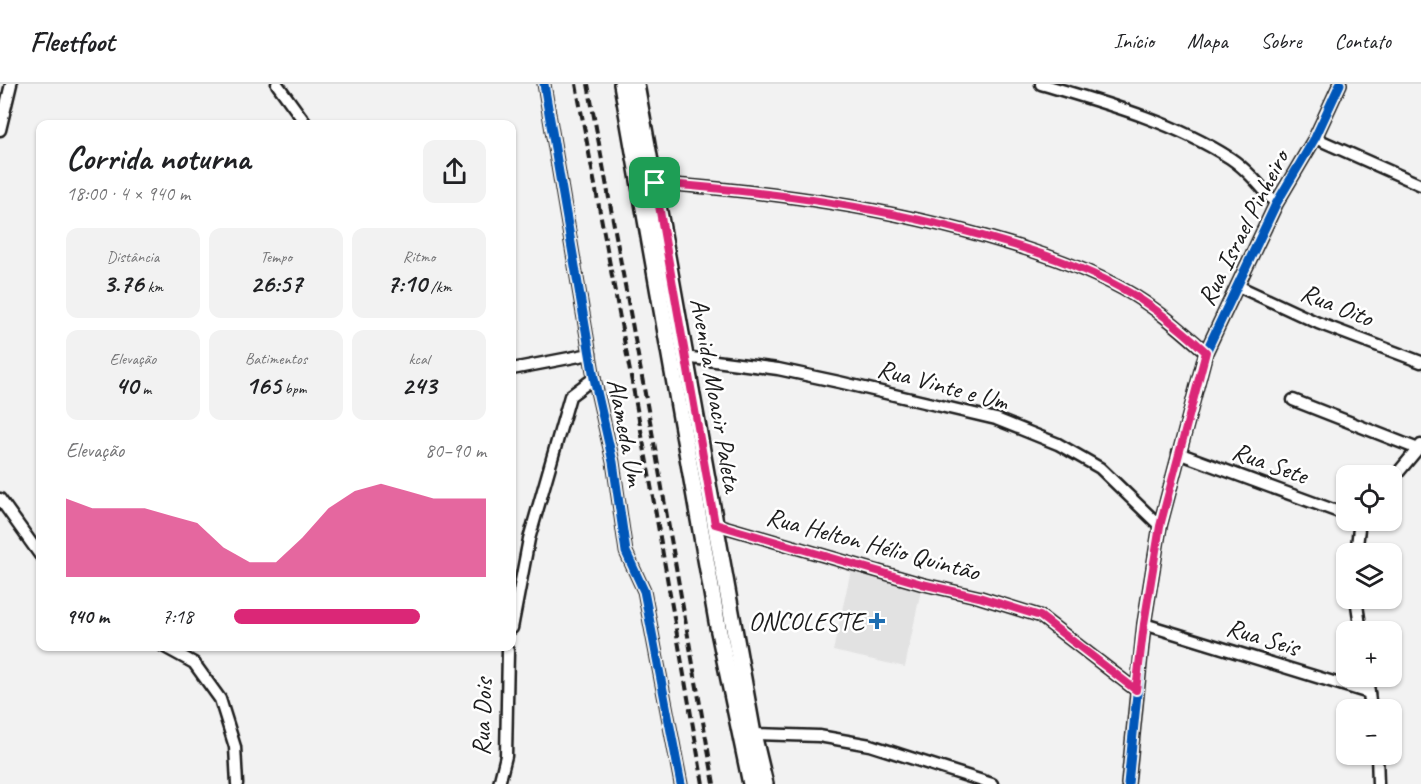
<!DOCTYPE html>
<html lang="pt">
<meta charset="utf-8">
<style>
body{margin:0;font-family:Caveat,sans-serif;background:#f2f2f2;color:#202124;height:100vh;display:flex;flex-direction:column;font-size:22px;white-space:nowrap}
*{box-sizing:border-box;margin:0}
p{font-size:20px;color:#757577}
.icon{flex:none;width:33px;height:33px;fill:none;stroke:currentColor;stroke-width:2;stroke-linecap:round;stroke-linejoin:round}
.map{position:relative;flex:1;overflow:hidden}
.panel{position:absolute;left:36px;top:36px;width:480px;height:531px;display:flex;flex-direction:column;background:#fff;border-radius:12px;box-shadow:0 2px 4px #0004}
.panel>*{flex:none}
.tools{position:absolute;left:1336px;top:381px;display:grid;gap:12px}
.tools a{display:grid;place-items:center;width:66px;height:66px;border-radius:12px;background:#fff;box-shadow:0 2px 4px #0004;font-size:30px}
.pin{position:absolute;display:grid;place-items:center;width:51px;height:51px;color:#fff;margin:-26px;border-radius:12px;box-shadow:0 3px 9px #0006}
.round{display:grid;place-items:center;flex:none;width:63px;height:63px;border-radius:12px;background:#f2f2f2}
.headline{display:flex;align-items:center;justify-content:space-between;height:102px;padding:0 30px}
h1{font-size:33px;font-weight:800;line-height:45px}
.stats{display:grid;grid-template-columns:repeat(3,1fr);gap:9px;height:102px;padding:6px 30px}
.stats div{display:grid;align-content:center;border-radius:12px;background:#f2f2f2;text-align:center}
.stats b{font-size:26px;font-weight:800}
.stats small{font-size:16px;font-weight:400}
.stats p{font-size:16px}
.chart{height:168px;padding:12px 30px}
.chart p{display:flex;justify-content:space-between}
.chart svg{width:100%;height:108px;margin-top:6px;fill:#db2777;opacity:.7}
ul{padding:0 30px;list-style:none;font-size:20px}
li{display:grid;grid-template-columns:96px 72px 1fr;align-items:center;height:45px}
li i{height:15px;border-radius:8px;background:#db2777}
header{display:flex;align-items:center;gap:36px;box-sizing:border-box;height:84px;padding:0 30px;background:#fff;border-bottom:2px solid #e0e0e0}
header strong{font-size:28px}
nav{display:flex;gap:33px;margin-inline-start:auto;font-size:21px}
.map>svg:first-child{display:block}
.built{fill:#e2e2e2}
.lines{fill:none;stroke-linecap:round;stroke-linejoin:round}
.minor-casing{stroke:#1c1c1c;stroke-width:15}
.tertiary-casing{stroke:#1c1c1c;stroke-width:16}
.primary-casing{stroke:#1c1c1c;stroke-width:20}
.minor{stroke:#fff;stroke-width:10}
.tertiary{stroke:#fff;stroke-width:12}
.primary{stroke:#fff;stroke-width:15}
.rail{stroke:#1c1c1c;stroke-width:4;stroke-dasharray:9 4.5;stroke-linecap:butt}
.cycleway-casing{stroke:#fff;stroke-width:13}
.cycleway{stroke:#0057b8;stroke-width:9}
.route-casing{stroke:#fff;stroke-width:12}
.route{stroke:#db2777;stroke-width:8}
.poi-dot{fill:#1f6fb2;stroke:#fff;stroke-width:2}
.labels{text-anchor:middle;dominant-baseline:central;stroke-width:5;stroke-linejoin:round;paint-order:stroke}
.street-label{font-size:26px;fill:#1c1c1c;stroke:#fff}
.poi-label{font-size:26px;fill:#1c1c1c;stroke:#fff;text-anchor:end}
</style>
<header>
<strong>Fleetfoot</strong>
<nav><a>Início</a><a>Mapa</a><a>Sobre</a><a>Contato</a></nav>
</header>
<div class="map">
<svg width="1421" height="700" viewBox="0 0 1421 700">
<rect width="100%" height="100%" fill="#f2f2f2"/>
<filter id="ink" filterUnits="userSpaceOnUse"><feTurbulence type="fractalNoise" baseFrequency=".0167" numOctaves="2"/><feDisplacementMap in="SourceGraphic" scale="12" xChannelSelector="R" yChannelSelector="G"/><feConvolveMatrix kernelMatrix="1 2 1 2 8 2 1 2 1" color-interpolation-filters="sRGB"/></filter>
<g filter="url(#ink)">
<path class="built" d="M 851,486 L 921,506 L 905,583 L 833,567 Z"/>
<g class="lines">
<defs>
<g id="minor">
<path d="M 277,0 L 306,40"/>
<path d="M 544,0 L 594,294 L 613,378 L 626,468 L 644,507 L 681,700"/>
<path d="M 1041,0 C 1105,19 1174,38 1230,74 C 1248,86 1262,104 1276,120"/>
<path d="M 0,46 L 11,0"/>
<path d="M 1315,54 L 1421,101"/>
<path d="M 655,99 C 772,108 888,123 1000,157 C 1042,169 1085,184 1123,205 C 1154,222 1180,245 1206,268"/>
<path d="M 1238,202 L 1318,239 L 1421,278"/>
<path d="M 684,273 L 778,285 L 839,298 L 996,335 L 1058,360 L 1100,384 L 1160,442"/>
<path d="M 512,285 L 590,270"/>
<path d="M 1293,316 L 1418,365"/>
<path d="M 1178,369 L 1347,431"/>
<path d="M 1392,396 L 1421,361"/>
<path d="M 0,415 L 40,471"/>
<path d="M 715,440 L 922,500 L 979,513 L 1040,532 L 1136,606"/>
<path d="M 1356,470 L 1360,436"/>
<path d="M 1356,514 L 1361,548"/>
<path d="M 1144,540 L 1369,609"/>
<path d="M 512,544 L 529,455 L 570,312 L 594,294"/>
<path d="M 163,562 L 194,579 L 220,615 L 235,663 L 237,700"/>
<path d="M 1367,592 L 1371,626"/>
<path d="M 753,650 L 819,652 L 870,661 L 992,700"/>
<path d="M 1377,670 L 1378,700"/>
<path d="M 499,700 L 506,672 L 508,567"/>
</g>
<path id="tertiary" d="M 1128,700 L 1144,540 L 1160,442 L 1206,268 L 1276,120 L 1315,54 L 1340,0"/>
<g id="primary">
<path d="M 622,0 L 718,543 L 751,700"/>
<path d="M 636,0 L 753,650 L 765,700"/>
</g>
</defs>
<use href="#minor" class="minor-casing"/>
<use href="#tertiary" class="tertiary-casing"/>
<use href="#primary" class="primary-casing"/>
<use href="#minor" class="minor"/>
<use href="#tertiary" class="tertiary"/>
<use href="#primary" class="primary"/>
<g class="rail">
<path d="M 576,0 L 646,373 L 703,700"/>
<path d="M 588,0 L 655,364 L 714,700"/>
</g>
<defs>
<g id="cycleway">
<path d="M 544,0 L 594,294 L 613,378 L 626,468 L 644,507 L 681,700"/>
<path d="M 1128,700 L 1144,540 L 1160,442 L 1206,268 L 1276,120 L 1315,54 L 1340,0"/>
</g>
</defs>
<use href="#cycleway" class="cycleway-casing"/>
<use href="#cycleway" class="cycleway"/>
</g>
</g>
<g class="lines" filter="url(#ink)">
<defs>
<path id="route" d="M 655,99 C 772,108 888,123 1000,157 C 1042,169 1085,184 1123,205 C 1154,222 1180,244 1206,268 L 1160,442 L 1144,540 L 1136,606 L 1040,532 L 979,513 L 922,500 L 715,440 Z"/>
</defs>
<use href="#route" class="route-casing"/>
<use href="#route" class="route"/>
</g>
<path class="poi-dot" d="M874 528h6v6h6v6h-6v6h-6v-6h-6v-6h6z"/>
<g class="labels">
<g class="street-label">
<text transform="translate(1243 144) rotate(-63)">Rua Israel Pinheiro</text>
<text transform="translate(1337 221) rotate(22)">Rua Oito</text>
<text transform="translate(943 301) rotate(15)">Rua Vinte e Um</text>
<text transform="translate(716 311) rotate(80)">Avenida Moacir Paleta</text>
<text transform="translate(626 348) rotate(79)">Alameda Um</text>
<text transform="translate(1270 379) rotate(20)">Rua Sete</text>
<text transform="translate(873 460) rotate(15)">Rua Helton Hélio Quintão</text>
<text transform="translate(1263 553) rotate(17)">Rua Seis</text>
<text transform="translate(482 633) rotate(-88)">Rua Dois</text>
</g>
<g class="poi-label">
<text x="864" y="537">ONCOLESTE</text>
</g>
</g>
</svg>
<div class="tools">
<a><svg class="icon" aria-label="locate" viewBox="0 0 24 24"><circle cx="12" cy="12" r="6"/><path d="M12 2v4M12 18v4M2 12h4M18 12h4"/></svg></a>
<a><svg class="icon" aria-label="layers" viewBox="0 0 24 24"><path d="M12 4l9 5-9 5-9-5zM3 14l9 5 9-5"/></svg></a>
<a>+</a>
<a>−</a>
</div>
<div class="pin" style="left:655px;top:99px;background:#1e9e55"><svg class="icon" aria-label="arrive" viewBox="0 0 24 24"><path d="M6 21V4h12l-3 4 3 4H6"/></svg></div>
<section class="panel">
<div class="headline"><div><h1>Corrida noturna</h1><p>18:00 · 4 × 940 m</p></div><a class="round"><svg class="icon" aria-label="share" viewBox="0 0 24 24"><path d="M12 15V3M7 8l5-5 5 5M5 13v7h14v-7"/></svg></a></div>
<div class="stats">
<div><p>Distância</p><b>3.76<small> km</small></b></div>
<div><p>Tempo</p><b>26:57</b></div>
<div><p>Ritmo</p><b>7:10<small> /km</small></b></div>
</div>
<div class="stats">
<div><p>Elevação</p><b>40<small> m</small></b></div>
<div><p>Batimentos</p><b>165<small> bpm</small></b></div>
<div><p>kcal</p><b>243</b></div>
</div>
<div class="chart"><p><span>Elevação</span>80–90 m</p>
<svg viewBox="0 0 160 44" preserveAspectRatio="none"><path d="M0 44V12L10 16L20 16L30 16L40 19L50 22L60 32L70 38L80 38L90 28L100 16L110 9L120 6L130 9L140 12L150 12L160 12V44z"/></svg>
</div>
<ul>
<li><b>940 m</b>7:18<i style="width:74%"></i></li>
</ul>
</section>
</div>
